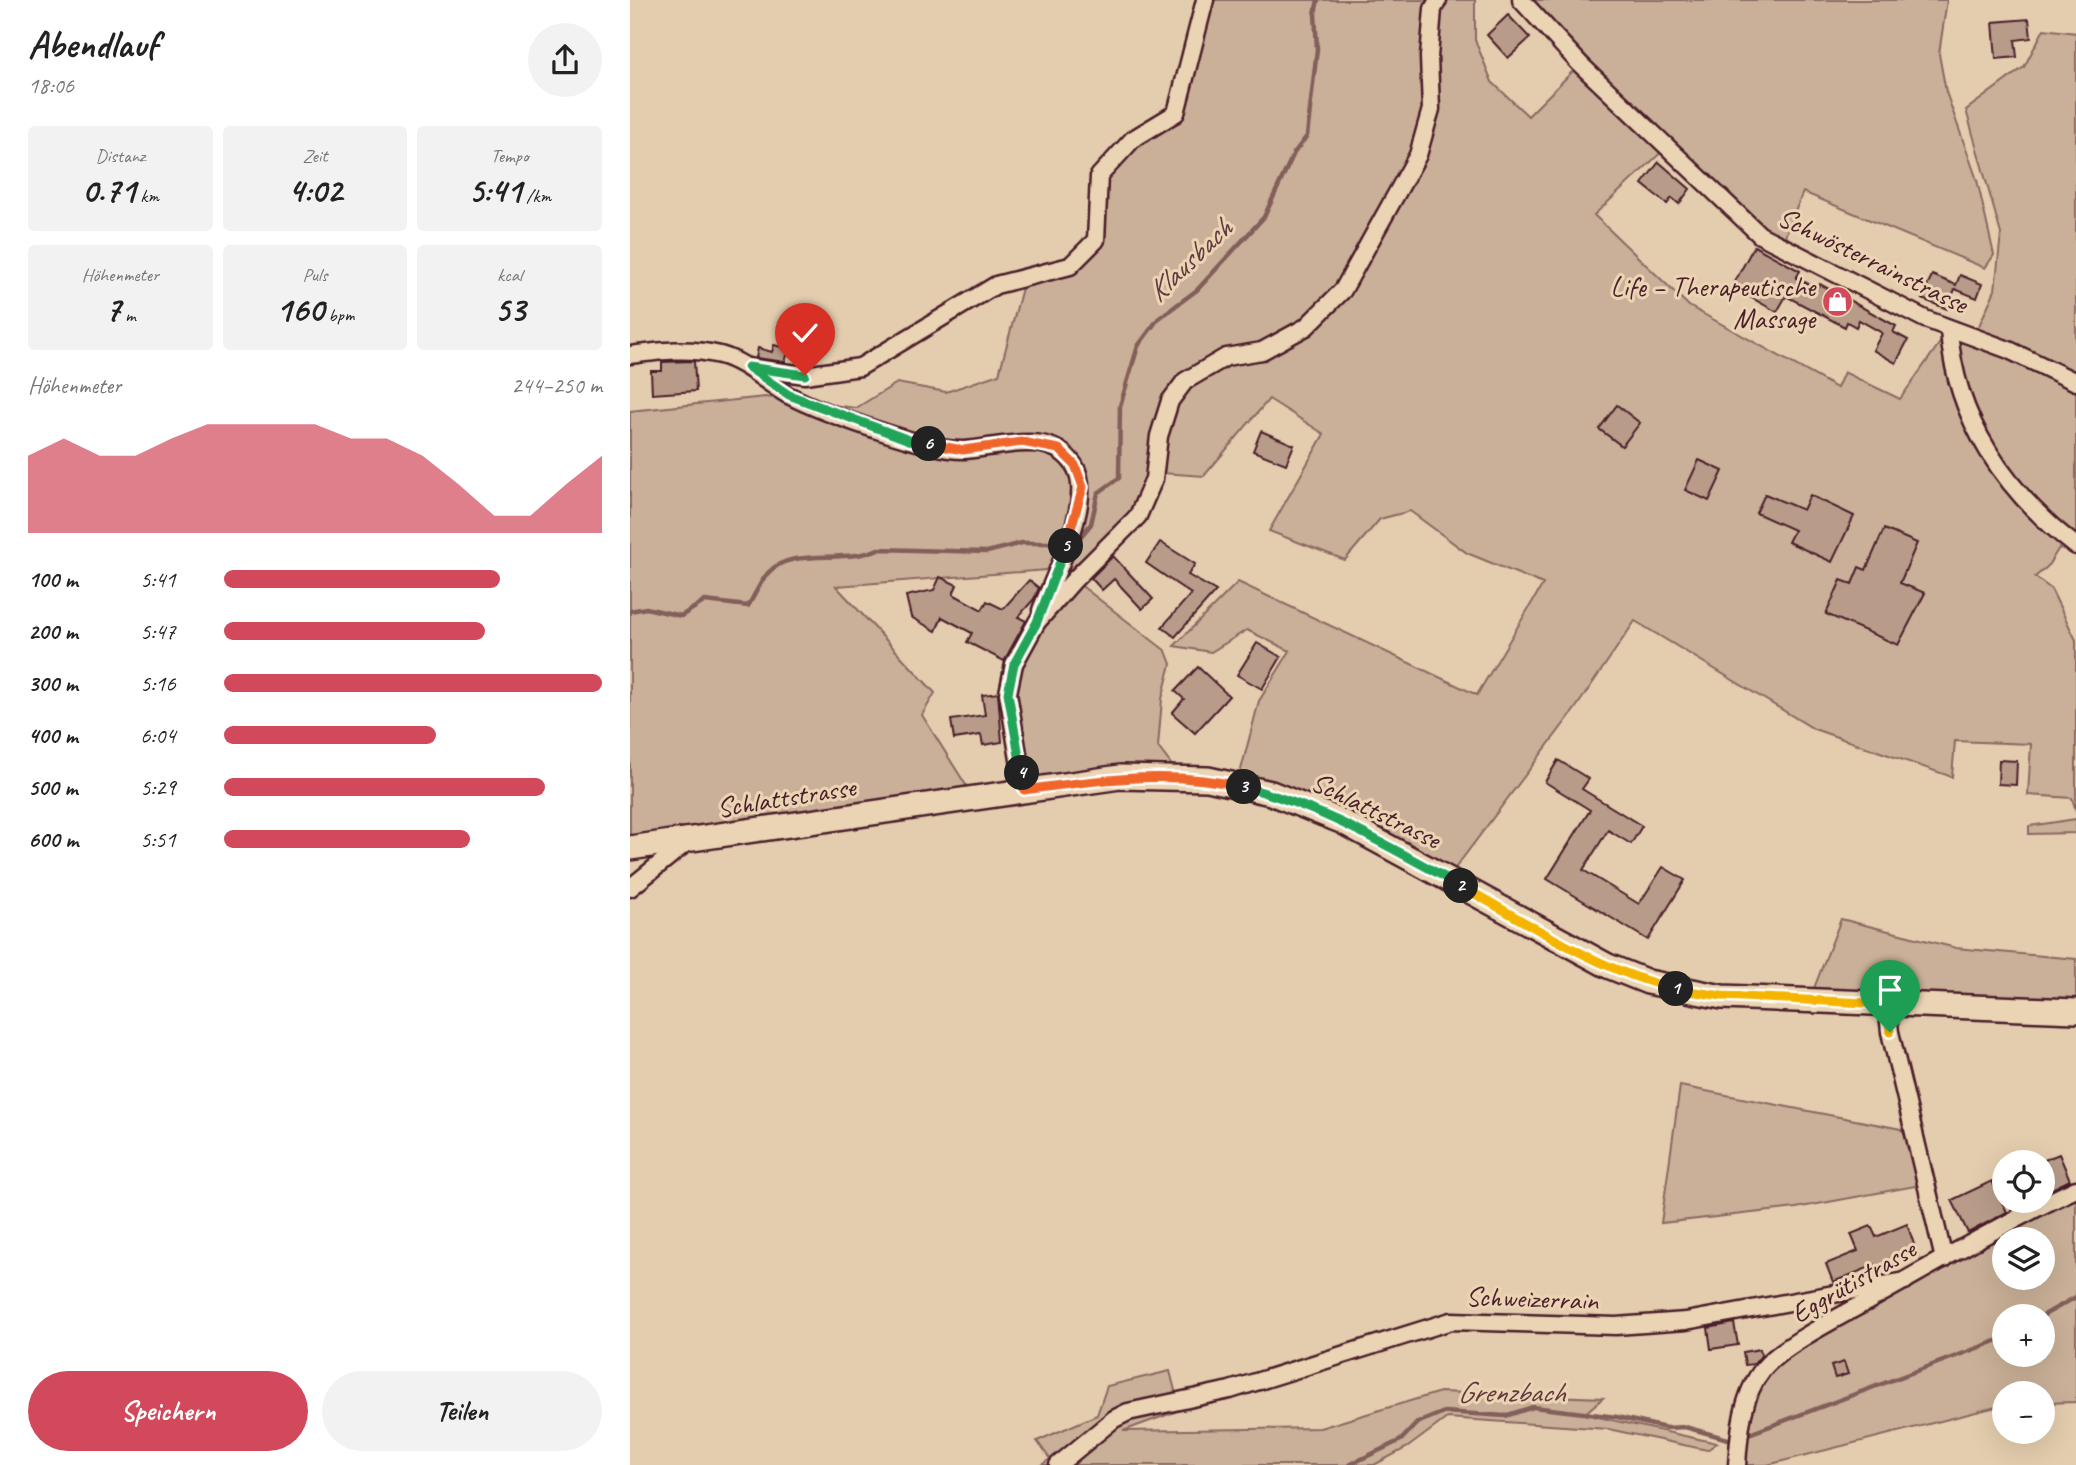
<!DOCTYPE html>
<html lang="de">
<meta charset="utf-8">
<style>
body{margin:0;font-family:Caveat,sans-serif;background:#f2f2f2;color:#222;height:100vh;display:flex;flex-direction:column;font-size:26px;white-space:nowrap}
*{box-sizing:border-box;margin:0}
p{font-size:23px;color:#767676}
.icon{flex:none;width:38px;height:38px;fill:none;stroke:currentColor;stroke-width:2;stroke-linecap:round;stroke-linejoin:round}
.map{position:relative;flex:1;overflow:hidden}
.side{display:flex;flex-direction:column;background:#fff;width:630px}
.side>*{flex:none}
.fabs{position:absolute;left:1362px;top:1150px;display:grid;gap:14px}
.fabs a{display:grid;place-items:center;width:63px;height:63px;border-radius:50%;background:#fff;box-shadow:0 7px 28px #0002;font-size:35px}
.pin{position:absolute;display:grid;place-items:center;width:60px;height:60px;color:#fff;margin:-72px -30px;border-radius:50% 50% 50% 0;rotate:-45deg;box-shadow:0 0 7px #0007}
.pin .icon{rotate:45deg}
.km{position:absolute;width:35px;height:35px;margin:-18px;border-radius:50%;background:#222;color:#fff;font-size:19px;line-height:35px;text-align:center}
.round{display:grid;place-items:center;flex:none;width:74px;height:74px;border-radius:37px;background:#f2f2f2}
.head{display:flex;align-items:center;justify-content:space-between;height:119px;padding:0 28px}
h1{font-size:38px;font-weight:700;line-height:52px}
.metrics{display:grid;grid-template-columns:repeat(3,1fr);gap:10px;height:119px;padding:7px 28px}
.metrics div{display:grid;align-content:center;border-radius:7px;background:#f2f2f2;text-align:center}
.metrics b{font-size:35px;font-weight:700}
.metrics small{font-size:19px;font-weight:400}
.metrics p{font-size:19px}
.chart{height:196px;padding:14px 28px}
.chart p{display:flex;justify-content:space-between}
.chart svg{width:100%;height:126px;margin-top:7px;fill:#d1495b;opacity:.7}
.action{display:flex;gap:14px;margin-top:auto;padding:14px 28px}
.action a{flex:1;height:80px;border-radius:42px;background:#d1495b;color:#fff;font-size:28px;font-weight:700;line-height:80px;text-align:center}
.action a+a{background:#f2f2f2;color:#222}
ul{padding:0 28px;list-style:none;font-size:23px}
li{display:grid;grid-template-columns:112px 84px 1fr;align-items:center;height:52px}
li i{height:18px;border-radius:9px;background:#d1495b}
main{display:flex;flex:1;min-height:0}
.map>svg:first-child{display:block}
.green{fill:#cab098;stroke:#8a6862;stroke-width:2;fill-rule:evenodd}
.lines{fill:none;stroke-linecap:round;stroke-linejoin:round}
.stream{stroke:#825e5a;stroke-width:4.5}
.building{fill:#b89c89;stroke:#4a1f2b;stroke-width:2}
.street-casing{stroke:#4a1f2b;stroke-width:21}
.secondary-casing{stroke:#4a1f2b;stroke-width:28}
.street{stroke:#ead4b3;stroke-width:16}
.secondary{stroke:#ead4b3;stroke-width:23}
.split-1-casing{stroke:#fff;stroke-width:14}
.split-2-casing{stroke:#fff;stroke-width:14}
.split-3-casing{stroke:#fff;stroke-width:14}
.split-4-casing{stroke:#fff;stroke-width:14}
.split-5-casing{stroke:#fff;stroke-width:14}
.split-6-casing{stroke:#fff;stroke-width:14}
.split-7-casing{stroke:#fff;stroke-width:14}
.split-1{stroke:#f5b400;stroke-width:9}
.split-2{stroke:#f5b400;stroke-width:9}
.split-3{stroke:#22a559;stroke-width:9}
.split-4{stroke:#f0652b;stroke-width:9}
.split-5{stroke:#22a559;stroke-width:9}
.split-6{stroke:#f0652b;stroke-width:9}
.split-7{stroke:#22a559;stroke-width:9}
.labels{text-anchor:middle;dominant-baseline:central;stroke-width:6;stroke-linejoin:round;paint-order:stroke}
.street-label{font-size:28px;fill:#4a1f2b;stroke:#ead4b3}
.poi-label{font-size:28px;fill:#4a1f2b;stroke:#ead4b3;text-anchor:end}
.water-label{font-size:30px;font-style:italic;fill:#61393e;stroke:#ead4b3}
</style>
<main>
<section class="side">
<div class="head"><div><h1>Abendlauf</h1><p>18:06</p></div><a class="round"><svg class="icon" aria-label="share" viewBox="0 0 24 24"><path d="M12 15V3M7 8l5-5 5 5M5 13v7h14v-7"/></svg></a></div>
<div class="metrics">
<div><p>Distanz</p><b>0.71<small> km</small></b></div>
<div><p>Zeit</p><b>4:02</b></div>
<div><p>Tempo</p><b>5:41<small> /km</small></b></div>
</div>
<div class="metrics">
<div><p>Höhenmeter</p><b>7<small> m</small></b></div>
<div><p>Puls</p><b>160<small> bpm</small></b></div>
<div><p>kcal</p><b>53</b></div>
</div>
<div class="chart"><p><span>Höhenmeter</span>244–250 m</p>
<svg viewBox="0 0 160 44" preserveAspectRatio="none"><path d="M0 44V17L10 11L20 17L30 17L40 11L50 6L60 6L70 6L80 6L90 11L100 11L110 17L120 27L130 38L140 38L150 27L160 17V44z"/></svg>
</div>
<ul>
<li><b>100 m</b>5:41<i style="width:73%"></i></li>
<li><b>200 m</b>5:47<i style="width:69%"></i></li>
<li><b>300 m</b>5:16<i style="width:100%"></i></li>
<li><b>400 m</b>6:04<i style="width:56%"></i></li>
<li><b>500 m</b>5:29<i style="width:85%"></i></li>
<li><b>600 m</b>5:51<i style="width:65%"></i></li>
</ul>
<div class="action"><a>Speichern</a><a>Teilen</a></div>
</section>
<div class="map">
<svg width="1446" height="1465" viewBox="0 0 1446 1465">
<rect width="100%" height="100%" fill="#e4cdae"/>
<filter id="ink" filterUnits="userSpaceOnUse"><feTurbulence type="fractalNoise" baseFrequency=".0143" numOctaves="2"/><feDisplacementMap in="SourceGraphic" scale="14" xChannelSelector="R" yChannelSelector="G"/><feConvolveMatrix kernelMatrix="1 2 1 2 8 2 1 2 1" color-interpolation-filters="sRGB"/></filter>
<g filter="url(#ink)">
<g class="green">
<path d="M 581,0 L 845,0 L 845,40 L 862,82 L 898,116 L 950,64 L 1030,136 L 904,0 L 1317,0 L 1309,54 L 1316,92 L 1347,180 L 1364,255 L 1355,268 L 1173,192 L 1151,246 L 1039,145 L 964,215 L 1059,306 L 1207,388 L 1214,372 L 1270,399 L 1319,330 L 1344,337 L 1365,290 L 1371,234 L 1336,110 L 1394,67 L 1414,29 L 1446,33 L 1446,555 L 1429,548 L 1417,567 L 1405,577 L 1421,589 L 1446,640 L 1446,811 L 1442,798 L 1398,795 L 1401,744 L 1325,741 L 1322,777 L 1184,729 L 1005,621 L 945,709 L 817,879 L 607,785 L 629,701 L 660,651 L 617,630 L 581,652 L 544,646 L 608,582 L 847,695 L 913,584 L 837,553 L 780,511 L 750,519 L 715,560 L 639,531 L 694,434 L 639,399 L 574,476 L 518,472 L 493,524 L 438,571 L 417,570 L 206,586 L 305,693 L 292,715 L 344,798 L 0,848 L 0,411 L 135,397 L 226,408 L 267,383 L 316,392 L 369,374 L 392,288 L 440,273 L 471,242 L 475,176 L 505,142 L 552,121 Z"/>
<path d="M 444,580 L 536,651 L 541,664 L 532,699 L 528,747 L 550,776 L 394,790 L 378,693 L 384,664 Z"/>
<path d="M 1446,819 L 1446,833 L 1399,834 L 1399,826 Z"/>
<path d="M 1211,919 L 1326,948 L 1446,959 L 1446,1011 L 1179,1001 Z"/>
<path d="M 1050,1086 L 1271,1129 L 1286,1146 L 1296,1184 L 1166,1208 L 1031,1223 Z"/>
<path d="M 1446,1189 L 1446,1402 L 1412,1403 L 1412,1393 L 1374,1393 L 1374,1405 L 1137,1465 L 1112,1465 L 1121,1385 L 1134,1366 ZM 1374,1239 L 1412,1239 L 1412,1278 L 1374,1278 ZM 1374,1316 L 1412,1316 L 1412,1354 L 1374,1354 Z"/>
<path d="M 540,1371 L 550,1410 L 493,1431 L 690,1428 L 810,1392 L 973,1398 L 954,1414 L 1087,1443 L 1077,1450 L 978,1429 L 817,1418 L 778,1447 L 744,1465 L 411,1465 L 420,1459 L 407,1441 L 467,1415 L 477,1386 Z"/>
</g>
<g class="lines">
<g class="stream">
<path d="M 447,541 L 461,524 L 468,493 L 489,478 L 490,406 L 508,346 L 528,319 L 567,290 L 634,217 L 664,153 L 677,136 L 687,49 L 685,13 L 688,0"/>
<path d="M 0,611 L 16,608 L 51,616 L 75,601 L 118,606 C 125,595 130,582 138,573 C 161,546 216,565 248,549 L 357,552 L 392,543 L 424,543"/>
<path d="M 1412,1316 L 1446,1297"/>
<path d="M 1119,1434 L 1374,1338"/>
<path d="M 719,1465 L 771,1440 L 787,1423 L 814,1412 L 875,1416 L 903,1407 L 987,1417 L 1036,1428 L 1055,1427 L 1098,1439"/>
</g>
</g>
<g class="building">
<path d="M 878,15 L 900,38 L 878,58 L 857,35 Z"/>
<path d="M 1399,19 L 1401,38 L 1385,40 L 1387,57 L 1366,59 L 1363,22 Z"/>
<path d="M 1029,162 L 1060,189 L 1049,204 L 1042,198 L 1037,204 L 1012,184 Z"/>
<path d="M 1124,246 L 1170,271 L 1166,278 L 1187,288 L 1190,284 L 1266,326 L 1263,332 L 1278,340 L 1266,363 L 1243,350 L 1252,333 L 1229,320 L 1226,327 L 1217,322 L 1215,327 L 1156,296 L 1147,312 L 1102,287 Z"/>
<path d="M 1302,275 L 1326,285 L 1330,275 L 1352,284 L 1347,298 L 1325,289 L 1317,309 L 1292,299 Z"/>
<path d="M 144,345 L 159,349 L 155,362 L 126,358 L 128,348 L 142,352 Z"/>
<path d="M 64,361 L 66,391 L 22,394 L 21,371 L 32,371 L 32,362 Z"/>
<path d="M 987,405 L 1010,423 L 992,446 L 969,429 Z"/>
<path d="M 631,431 L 664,445 L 656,464 L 623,451 Z"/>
<path d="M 1069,460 L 1093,471 L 1079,501 L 1055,490 Z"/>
<path d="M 1135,494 L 1173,510 L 1180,495 L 1224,516 L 1202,562 L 1158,542 L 1164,530 L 1126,513 Z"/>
<path d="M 1254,529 L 1287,543 L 1270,583 L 1295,593 L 1268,645 L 1196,614 L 1211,580 L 1222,584 L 1229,567 L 1236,570 Z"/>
<path d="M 530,542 L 565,564 L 558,575 L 586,591 L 545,637 L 532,627 L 561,594 L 516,563 Z"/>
<path d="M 483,556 L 523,599 L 512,609 L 484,579 L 472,590 L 461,578 Z"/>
<path d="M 310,577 L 327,585 L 323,594 L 352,610 L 357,601 L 373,609 L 399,580 L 409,588 L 404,599 L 388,617 L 396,621 L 374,661 L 337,642 L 342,633 L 312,617 L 306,631 L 281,617 L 276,596 L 304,590 Z"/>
<path d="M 627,643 L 651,657 L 632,689 L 607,675 Z"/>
<path d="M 568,667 L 599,696 L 565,733 L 542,713 L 554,699 L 545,691 Z"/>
<path d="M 368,693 L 372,742 L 353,745 L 351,735 L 324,739 L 321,720 L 355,715 L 352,695 Z"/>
<path d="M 928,760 L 959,779 L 952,789 L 1012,826 L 1001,844 L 978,830 L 953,870 L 1009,904 L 1033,867 L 1055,880 L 1018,940 L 917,879 L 960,810 L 915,782 Z"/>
<path d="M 1369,760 L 1387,761 L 1386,785 L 1368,784 Z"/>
<path d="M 1429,1154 L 1440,1180 L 1414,1193 L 1412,1161 Z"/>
<path d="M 1362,1181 L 1377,1212 L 1338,1233 L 1322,1200 Z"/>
<path d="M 1277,1224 L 1288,1256 L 1248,1272 L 1245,1265 L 1203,1282 L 1196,1264 L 1228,1251 L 1221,1234 L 1241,1226 L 1246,1237 Z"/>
<path d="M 1104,1323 L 1108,1345 L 1081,1349 L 1078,1328 Z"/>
<path d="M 1130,1349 L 1131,1356 L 1124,1364 L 1115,1365 L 1113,1352 Z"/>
<path d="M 1214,1362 L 1218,1374 L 1205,1378 L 1201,1366 Z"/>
</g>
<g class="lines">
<defs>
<g id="street">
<path d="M 891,0 L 950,64 L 1130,235 L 1295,319 L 1379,350 L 1446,382"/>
<path d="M 1319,330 C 1325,419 1376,493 1446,546"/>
<path d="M 0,355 C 30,351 59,347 90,355 C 116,362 135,382 158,395 C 191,412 300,452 335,450 C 370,448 420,428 444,465 C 466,498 424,576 411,610"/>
<path d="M 118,367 L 175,375 L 230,367 L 366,285 L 440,266 L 466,240 L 469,176 L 503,139 L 546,113 L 575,0"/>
<path d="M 394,790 L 378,693 L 384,664 L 407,622 L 444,580 L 508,516 L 524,479 L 529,436 L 540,401 L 555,381 L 596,357 L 632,351 L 676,327 L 713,290 L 788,155 L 801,109 L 799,57 L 803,9 L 808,0"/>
<path d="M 0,888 L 57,842"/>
<path d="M 1257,1004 L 1260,1032 L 1314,1259"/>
<path d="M 428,1465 L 484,1419 L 498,1412 L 600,1390 L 821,1321 L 986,1326 L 1056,1321 L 1275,1281"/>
<path d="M 1107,1465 C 1109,1433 1112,1395 1133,1369 C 1151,1346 1213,1315 1240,1300 C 1308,1262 1375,1222 1446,1189"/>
</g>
<path id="secondary" d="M 0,848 L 490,777 L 578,779 L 641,793 L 711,821 L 978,966 L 1018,982 L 1092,997 L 1446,1011"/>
</defs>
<use href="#street" class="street-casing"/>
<use href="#secondary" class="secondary-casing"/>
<use href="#street" class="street"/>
<use href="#secondary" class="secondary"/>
</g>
</g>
<g class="lines" filter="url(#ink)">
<defs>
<path id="split-1" d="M 1046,989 L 1092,996 L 1257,1004 L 1260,1032"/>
<path id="split-2" d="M 831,886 C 900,924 969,971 1046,989"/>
<path id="split-3" d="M 614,787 C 692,806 761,848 831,886"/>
<path id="split-4" d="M 392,773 L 394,790 C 469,780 540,769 614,787"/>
<path id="split-5" d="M 392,773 L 378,693 L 384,664 L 407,622 L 436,546"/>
<path id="split-6" d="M 299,444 L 333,450 L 392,442 L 429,449 L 445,465 L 453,487 L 436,546"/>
<path id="split-7" d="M 175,375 L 118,367 L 159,395 L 279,440 L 299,444"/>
</defs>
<use href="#split-1" class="split-1-casing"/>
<use href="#split-2" class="split-2-casing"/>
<use href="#split-3" class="split-3-casing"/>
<use href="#split-4" class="split-4-casing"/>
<use href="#split-5" class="split-5-casing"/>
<use href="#split-6" class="split-6-casing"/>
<use href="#split-7" class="split-7-casing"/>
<use href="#split-1" class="split-1"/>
<use href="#split-2" class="split-2"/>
<use href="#split-3" class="split-3"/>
<use href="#split-4" class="split-4"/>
<use href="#split-5" class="split-5"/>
<use href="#split-6" class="split-6"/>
<use href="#split-7" class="split-7"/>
</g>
<defs>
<symbol id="shop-disc" viewBox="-11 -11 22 22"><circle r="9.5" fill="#d1495b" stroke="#ead4b3"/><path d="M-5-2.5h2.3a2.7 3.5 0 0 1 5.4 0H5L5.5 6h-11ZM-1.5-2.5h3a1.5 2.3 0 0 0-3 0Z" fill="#fff"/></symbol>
</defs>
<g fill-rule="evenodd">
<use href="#shop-disc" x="1190" y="284" width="35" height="35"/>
</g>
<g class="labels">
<g class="street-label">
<text transform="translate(1243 260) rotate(26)">Schwösterrainstrasse</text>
<text transform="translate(156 797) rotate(-9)">Schlattstrasse</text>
<text transform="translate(746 810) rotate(26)">Schlattstrasse</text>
<text transform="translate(1223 1281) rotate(-30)">Eggrütistrasse</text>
<text transform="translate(902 1298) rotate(2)">Schweizerrain</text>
</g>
<g class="poi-label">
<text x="1185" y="286">Life – Therapeutische<tspan x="1185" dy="32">Massage</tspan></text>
</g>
<g class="water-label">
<text transform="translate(559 260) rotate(-44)">Klausbach</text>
<text x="881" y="1392">Grenzbach</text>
</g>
</g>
</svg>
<div class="fabs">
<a><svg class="icon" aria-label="locate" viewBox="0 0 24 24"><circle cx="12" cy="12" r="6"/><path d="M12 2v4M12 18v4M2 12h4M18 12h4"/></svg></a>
<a><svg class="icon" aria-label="layers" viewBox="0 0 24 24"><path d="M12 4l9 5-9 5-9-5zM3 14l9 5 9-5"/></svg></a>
<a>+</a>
<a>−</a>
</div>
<div class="pin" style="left:1260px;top:1032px;background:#1e9e55"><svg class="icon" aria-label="arrive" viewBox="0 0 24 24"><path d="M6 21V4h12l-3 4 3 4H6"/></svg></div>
<div class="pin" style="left:175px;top:375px;background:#d93025"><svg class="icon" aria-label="check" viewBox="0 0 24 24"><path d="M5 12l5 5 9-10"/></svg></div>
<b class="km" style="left:1046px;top:989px">1</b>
<b class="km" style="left:831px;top:886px">2</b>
<b class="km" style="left:614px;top:787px">3</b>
<b class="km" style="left:392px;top:773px">4</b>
<b class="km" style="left:436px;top:546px">5</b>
<b class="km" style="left:299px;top:444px">6</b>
</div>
</main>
